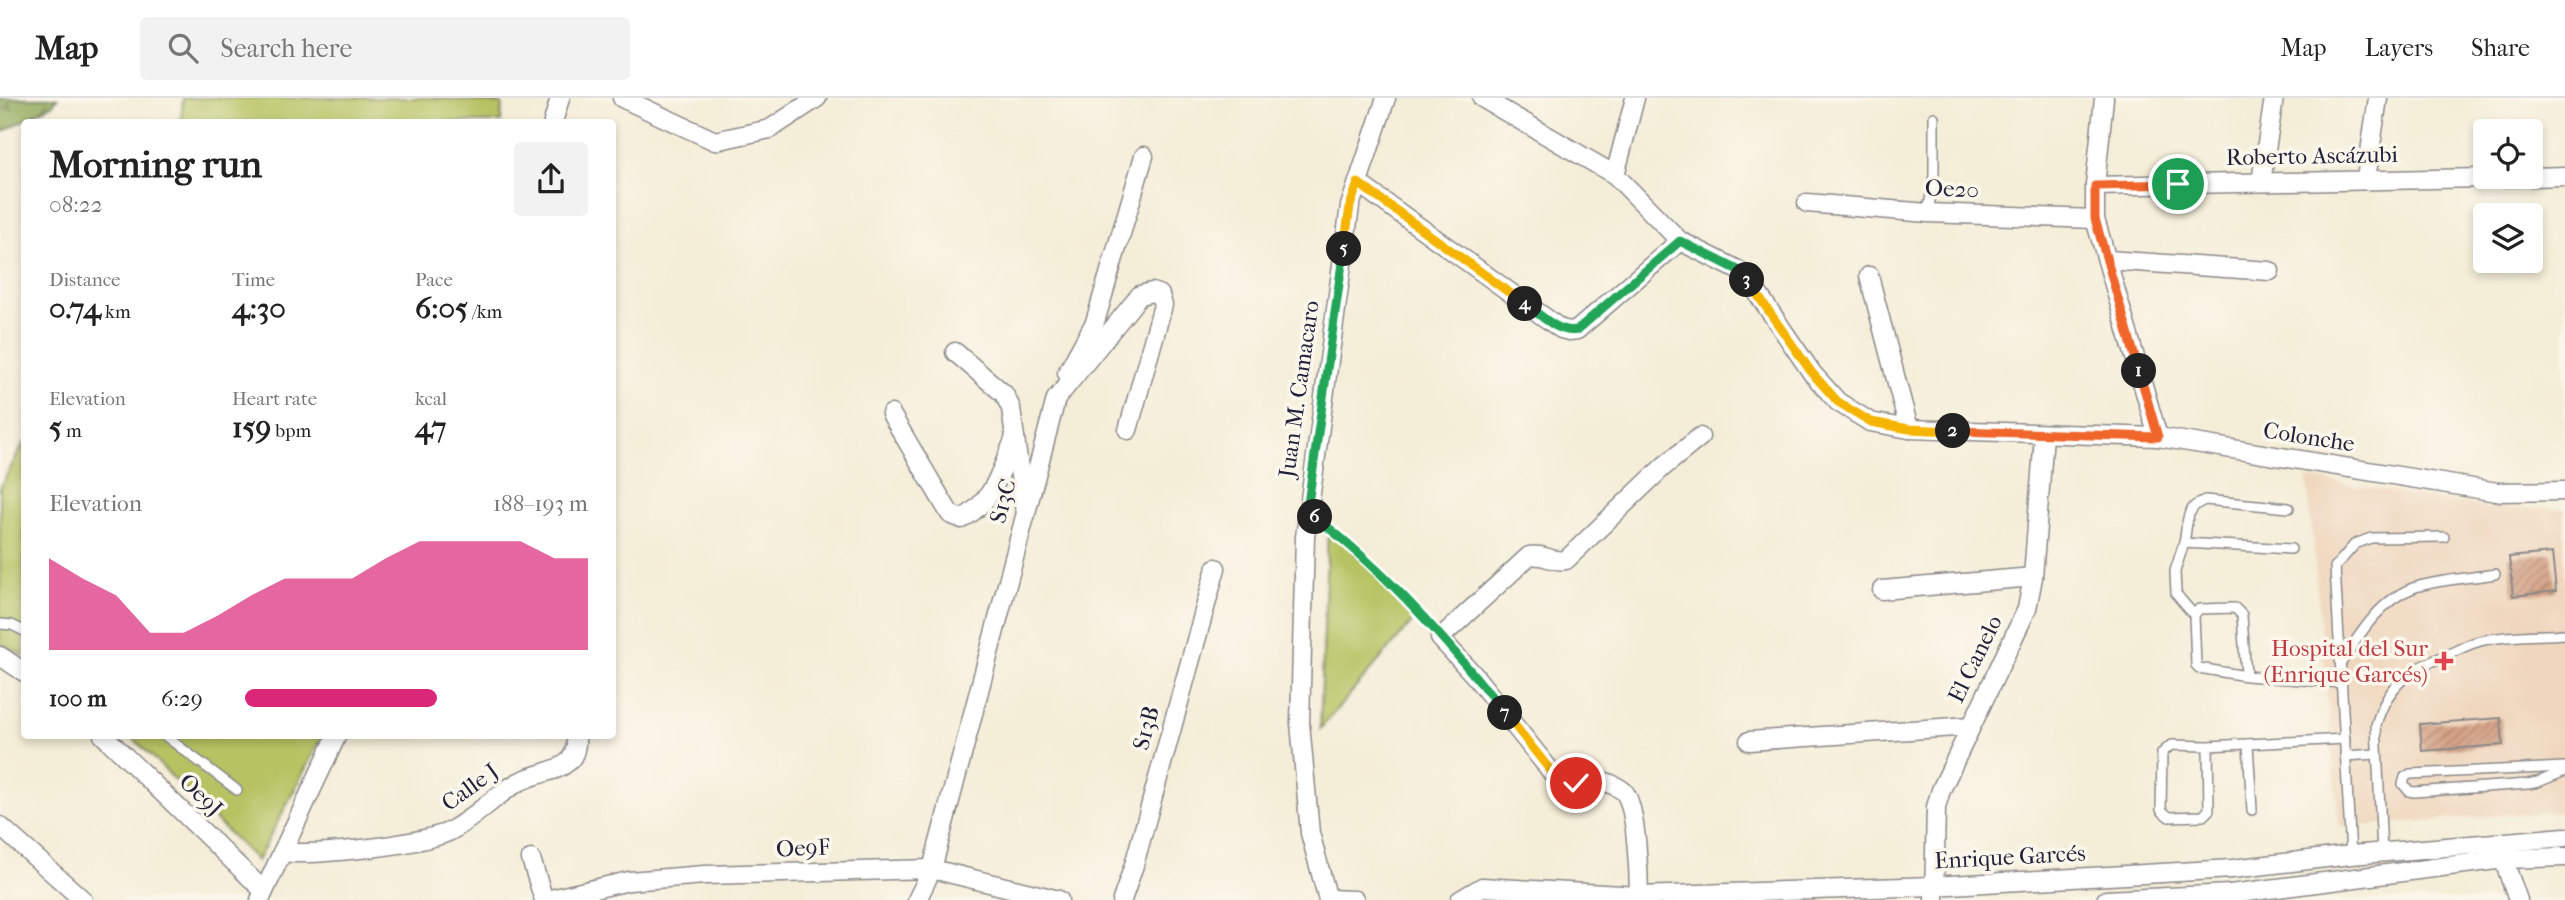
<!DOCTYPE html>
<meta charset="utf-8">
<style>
body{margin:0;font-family:"IM FELL French Canon",serif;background:#f2f2f2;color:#222;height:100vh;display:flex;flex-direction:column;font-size:26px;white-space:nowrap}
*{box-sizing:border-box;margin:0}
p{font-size:23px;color:#767676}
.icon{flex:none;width:38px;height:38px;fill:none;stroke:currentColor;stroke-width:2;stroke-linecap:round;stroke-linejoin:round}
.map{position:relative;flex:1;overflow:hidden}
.details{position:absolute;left:21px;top:21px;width:595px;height:620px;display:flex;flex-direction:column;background:#fff;border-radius:7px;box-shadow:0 4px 10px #0003}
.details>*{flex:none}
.tools{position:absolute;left:2473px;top:21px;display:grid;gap:14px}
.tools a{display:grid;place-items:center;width:70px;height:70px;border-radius:7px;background:#fff;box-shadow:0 4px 10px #0003;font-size:35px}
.pin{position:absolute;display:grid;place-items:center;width:60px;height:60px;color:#fff;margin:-30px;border:4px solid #fff;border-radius:50%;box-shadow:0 2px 7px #0007}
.km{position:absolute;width:35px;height:35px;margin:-18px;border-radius:50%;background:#222;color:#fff;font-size:19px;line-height:35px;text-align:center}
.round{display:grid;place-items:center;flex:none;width:74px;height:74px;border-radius:7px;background:#f2f2f2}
.overview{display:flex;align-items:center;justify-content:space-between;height:119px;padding:0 28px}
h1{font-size:38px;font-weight:800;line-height:52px}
.metrics{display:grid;grid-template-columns:repeat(3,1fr);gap:10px;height:119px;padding:7px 28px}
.metrics div{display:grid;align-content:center}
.metrics b{font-size:30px;font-weight:800}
.metrics small{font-size:19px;font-weight:400}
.metrics p{font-size:19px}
.chart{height:196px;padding:14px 28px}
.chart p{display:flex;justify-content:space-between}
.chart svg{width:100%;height:126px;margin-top:7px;fill:#db2777;opacity:.7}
ul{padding:0 28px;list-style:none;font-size:23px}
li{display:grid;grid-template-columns:112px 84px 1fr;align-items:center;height:52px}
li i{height:18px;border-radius:9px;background:#db2777}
header{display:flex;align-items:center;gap:42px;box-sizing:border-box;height:98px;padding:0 35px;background:#fff;border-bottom:2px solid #e0e0e0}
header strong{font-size:33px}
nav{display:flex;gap:38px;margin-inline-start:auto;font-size:24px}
.search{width:490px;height:63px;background:#f2f2f2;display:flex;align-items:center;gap:18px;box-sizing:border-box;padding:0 24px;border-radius:7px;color:#767676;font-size:26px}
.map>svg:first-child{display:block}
.built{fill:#efd6bc}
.forest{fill:url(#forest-firs);stroke:#5a664a;stroke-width:2}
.park{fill:#b7c364;stroke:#6c7250;stroke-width:2}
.building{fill:url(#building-hatch)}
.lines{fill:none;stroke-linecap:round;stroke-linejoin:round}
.service-casing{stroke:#8b8889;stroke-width:12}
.minor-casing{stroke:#8b8889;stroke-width:21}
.path{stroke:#8b8889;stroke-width:3.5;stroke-dasharray:5 5;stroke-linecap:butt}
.service{stroke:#fff;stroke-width:9}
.minor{stroke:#fff;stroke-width:18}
.split-1-casing{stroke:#fff;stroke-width:14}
.split-2-casing{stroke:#fff;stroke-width:14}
.split-3-casing{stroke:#fff;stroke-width:14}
.split-4-casing{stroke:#fff;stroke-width:14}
.split-5-casing{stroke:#fff;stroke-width:14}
.split-6-casing{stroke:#fff;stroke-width:14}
.split-7-casing{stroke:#fff;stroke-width:14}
.split-8-casing{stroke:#fff;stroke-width:14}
.split-1{stroke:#f0652b;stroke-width:9}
.split-2{stroke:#f0652b;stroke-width:9}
.split-3{stroke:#f5b400;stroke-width:9}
.split-4{stroke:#22a559;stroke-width:9}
.split-5{stroke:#f5b400;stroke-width:9}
.split-6{stroke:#22a559;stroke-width:9}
.split-7{stroke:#22a559;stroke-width:9}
.split-8{stroke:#f5b400;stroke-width:9}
.health-dot{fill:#e0444e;stroke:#fbf7ec;stroke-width:2.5}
.labels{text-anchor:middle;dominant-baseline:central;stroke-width:7;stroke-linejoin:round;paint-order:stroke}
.street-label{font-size:23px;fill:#22223b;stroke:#fbf7ec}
.health-label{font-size:23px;fill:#be3a42;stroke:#fbf7ec;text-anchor:end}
</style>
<header>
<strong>Map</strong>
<div class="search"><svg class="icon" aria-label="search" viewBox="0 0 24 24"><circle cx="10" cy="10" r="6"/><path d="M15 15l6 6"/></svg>Search here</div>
<nav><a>Map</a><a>Layers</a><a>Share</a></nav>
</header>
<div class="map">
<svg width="2565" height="802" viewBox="0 0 2565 802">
<defs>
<pattern id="forest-firs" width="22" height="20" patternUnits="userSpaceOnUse" patternTransform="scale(1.75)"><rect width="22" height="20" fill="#91a95a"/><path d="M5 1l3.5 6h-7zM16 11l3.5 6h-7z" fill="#76894c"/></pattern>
<pattern id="building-hatch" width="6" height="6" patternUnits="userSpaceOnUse" patternTransform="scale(1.75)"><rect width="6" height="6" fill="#d5a286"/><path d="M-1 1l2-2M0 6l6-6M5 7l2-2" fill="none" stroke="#ac846f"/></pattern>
</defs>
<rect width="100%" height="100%" fill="#fbf7ec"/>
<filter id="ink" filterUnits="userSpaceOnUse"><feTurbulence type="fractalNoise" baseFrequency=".0143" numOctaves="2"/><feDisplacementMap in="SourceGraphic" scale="14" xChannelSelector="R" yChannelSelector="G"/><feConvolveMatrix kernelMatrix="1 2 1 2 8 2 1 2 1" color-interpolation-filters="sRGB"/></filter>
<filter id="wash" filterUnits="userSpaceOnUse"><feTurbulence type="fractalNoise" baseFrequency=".00686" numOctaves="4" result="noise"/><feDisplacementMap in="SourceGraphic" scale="28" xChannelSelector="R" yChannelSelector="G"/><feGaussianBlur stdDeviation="1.57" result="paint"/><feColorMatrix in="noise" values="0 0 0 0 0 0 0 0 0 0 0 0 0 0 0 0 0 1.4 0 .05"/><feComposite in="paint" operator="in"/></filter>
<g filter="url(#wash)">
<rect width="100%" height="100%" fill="#f4edd7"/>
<path class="built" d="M 2307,380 L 2488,409 L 2565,411 L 2565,713 L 2339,729 Z"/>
<path class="forest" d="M 0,0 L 58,0 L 52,7 L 0,35 Z"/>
<g class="park">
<path d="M 183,0 L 433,0 L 502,6 L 501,24 L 181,24 Z"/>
<path d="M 24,344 L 24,558 L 0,546 L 0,390 Z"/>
<path d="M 1328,429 L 1420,515 L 1320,631 Z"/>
<path d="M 130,637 L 323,637 L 257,763 Z"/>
</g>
<g id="blocks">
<g class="building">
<path d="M 2552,455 L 2556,493 L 2513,498 L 2509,459 Z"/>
<path d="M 2501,620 L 2503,647 L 2422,653 L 2420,626 Z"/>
</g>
</g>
</g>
<g filter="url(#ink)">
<use href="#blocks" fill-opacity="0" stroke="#8b8889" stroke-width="2"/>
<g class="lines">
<defs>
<g id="service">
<path d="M 1928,115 L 1934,77 L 1934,19"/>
<path d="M 2184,445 C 2188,426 2184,410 2205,402 L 2289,410"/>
<path d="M 2194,517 L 2176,496 L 2175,473 L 2184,445 L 2291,451"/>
<path d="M 0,526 L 12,527 L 24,533"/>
<path d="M 2341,565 C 2359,537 2380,502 2413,490 C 2435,482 2471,480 2495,476"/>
<path d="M 2246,578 L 2242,517 L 2235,510 L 2199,511 L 2194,517 L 2196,567 L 2199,570 L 2246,578 L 2342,585"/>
<path d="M 164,637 L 237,692"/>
<path d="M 2248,646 L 2252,712"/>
<path d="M 2208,648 L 2209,712 L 2203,718 L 2169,719 L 2161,712 L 2162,655 L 2171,647 L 2208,648 L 2345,641"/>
<path d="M 2345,658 L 2377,656"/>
<path d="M 2565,669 L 2410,676 L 2405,679 L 2403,686 L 2409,693 L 2414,694 L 2528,686 L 2538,684 L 2565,673"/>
<path d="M 2382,754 L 2376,627 C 2388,585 2410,572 2449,556 C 2460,551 2472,544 2484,542 C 2510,537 2538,538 2565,536"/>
<path d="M 2351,757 L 2335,469 L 2355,446 L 2371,440 L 2444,439"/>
</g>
<g id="minor">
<path d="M 622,0 L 715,43 L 770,31 L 817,0"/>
<path d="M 1482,0 L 1615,77"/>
<path d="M 1635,0 L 1615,77 L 1680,143 L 1738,172 L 1752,187 L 1812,275 L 1838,304 L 1870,324 L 1909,331 L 2158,339 L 2497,394 L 2565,393"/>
<path d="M 2104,0 L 2095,88 L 2095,121 L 2158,339"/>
<path d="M 553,24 L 560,0"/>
<path d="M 2530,79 L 2565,78"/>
<path d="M 2366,81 L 2378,0"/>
<path d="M 2261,84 L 2274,0"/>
<path d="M 1358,85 L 1561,231 L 1569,233 L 1577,232 L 1680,143"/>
<path d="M 2095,88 L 2529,79"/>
<path d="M 1807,105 L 1928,115 L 2095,121"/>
<path d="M 2107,162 L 2270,173"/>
<path d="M 1869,178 L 1909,331"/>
<path d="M 955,254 L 1004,296 L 1011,310 L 1024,408"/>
<path d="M 1067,275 L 1095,224 L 1144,58"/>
<path d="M 891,316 L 950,416 L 962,421 C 995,402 1000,373 1015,340"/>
<path d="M 1882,492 L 2033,479"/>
<path d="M 0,558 L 24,574"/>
<path d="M 103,637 L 264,793"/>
<path d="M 1749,643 L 1970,628"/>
<path d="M 0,728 L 83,802"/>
<path d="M 2500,752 L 2518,802"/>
<path d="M 282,754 C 310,759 429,746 452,732 C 476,719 494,698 517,685 C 545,669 579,677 576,637"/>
<path d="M 531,761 L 544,802"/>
<path d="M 1328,801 L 1355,802"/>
<path d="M 260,802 L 337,637"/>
<path d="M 546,802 L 629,783 L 705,777 L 932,771 L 1059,802"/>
<path d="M 917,802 L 932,771 L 1056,301 L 1140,197 L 1152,194 L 1160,197 L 1163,207 L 1128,332"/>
<path d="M 1122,802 L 1134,767 L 1216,470"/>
<path d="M 1328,802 L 1310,735 L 1300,625 L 1305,439 L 1350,108 L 1386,0"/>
<path d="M 1460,802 L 1482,789 L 1639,798 L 1933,788 L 2232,771 L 2351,757 L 2565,739"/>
<path d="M 1639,802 C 1639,778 1637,713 1625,695 C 1622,691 1612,686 1606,684 C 1588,679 1574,690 1554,677 L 1474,577 L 1440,540 L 1529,458 C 1546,455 1551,465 1566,462 L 1663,369 L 1700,339"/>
<path d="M 1934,802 L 1936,709 L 1941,692 L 2027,511 L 2033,479 L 2044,337"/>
<path d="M 2106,802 L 2230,796 L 2504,761 L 2565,759"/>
</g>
</defs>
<use href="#service" class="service-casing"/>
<use href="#minor" class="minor-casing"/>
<path class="path" d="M 1324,426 L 1388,482 L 1429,528"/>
<use href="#service" class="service"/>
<use href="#minor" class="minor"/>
</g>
</g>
<g class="lines" filter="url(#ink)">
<defs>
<path id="split-1" d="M 2139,273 L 2095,121 L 2095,88 L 2178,86"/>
<path id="split-2" d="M 1953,333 L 2158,339 L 2139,273"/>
<path id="split-3" d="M 1747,182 L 1812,275 L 1838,304 L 1871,324 L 1909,331 L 1953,333"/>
<path id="split-4" d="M 1525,206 C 1540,216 1558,236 1577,232 L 1680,143 L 1738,172 L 1747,182"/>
<path id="split-5" d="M 1344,151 L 1350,108 L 1358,85 L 1525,206"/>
<path id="split-6" d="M 1315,419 L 1307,413 L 1344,151"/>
<path id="split-7" d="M 1315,419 C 1387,474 1448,544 1505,615"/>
<path id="split-8" d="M 1505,615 L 1554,677 L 1563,682 L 1576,685"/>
</defs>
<use href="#split-1" class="split-1-casing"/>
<use href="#split-2" class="split-2-casing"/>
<use href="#split-3" class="split-3-casing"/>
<use href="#split-4" class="split-4-casing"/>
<use href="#split-5" class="split-5-casing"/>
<use href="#split-6" class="split-6-casing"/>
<use href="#split-7" class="split-7-casing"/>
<use href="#split-8" class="split-8-casing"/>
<use href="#split-1" class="split-1"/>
<use href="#split-2" class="split-2"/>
<use href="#split-3" class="split-3"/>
<use href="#split-4" class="split-4"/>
<use href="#split-5" class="split-5"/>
<use href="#split-6" class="split-6"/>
<use href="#split-7" class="split-7"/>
<use href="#split-8" class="split-8"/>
</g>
<path class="health-dot" d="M2440.5 552.5h7v7h7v7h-7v7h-7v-7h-7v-7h7z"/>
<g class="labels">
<g class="street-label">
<text transform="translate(2312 58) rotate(-1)">Roberto Ascázubi</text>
<text transform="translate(1952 91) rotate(3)">Oe20</text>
<text transform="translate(1299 291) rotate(-82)">Juan M. Camacaro</text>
<text transform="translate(2309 339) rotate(9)">Colonche</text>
<text transform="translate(1003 403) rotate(-75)">S13C</text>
<text transform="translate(1975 561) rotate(-64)">El Canelo</text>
<text transform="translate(1146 630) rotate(-75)">S13B</text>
<text transform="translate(470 689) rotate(-36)">Calle J</text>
<text transform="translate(201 697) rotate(44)">Oe9J</text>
<text transform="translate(803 750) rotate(-2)">Oe9F</text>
<text transform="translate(2010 759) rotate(-3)">Enrique Garcés</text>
</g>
<g class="health-label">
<text x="2428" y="550">Hospital del Sur<tspan x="2428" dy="26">(Enrique Garcés)</tspan></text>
</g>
</g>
</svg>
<div class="tools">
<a><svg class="icon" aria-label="locate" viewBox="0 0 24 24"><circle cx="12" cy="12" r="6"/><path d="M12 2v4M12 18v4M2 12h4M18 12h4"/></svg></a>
<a><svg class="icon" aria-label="layers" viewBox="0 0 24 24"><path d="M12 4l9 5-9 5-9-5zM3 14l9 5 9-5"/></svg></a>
</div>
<div class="pin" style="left:2178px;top:86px;background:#1e9e55"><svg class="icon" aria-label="arrive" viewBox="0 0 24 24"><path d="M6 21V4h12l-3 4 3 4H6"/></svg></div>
<div class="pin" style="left:1576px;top:685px;background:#d93025"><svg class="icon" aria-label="check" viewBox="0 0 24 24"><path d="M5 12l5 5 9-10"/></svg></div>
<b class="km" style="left:2139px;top:273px">1</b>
<b class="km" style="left:1953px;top:333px">2</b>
<b class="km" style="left:1747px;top:182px">3</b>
<b class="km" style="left:1525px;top:206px">4</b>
<b class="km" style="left:1344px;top:151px">5</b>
<b class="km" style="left:1315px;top:419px">6</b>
<b class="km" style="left:1505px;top:615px">7</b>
<section class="details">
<div class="overview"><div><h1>Morning run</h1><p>08:22</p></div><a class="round"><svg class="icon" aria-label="share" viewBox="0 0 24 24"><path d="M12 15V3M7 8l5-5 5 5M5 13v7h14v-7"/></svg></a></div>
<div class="metrics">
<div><p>Distance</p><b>0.74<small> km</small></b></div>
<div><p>Time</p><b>4:30</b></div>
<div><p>Pace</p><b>6:05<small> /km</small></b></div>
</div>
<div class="metrics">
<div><p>Elevation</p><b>5<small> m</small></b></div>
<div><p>Heart rate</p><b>159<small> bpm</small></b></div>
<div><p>kcal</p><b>47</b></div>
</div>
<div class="chart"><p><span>Elevation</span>188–193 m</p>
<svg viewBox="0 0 160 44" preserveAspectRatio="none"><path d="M0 44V12L10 19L20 25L30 38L40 38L50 32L60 25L70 19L80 19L90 19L100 12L110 6L120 6L130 6L140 6L150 12L160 12V44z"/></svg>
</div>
<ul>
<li><b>100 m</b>6:29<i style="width:56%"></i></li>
</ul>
</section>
</div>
